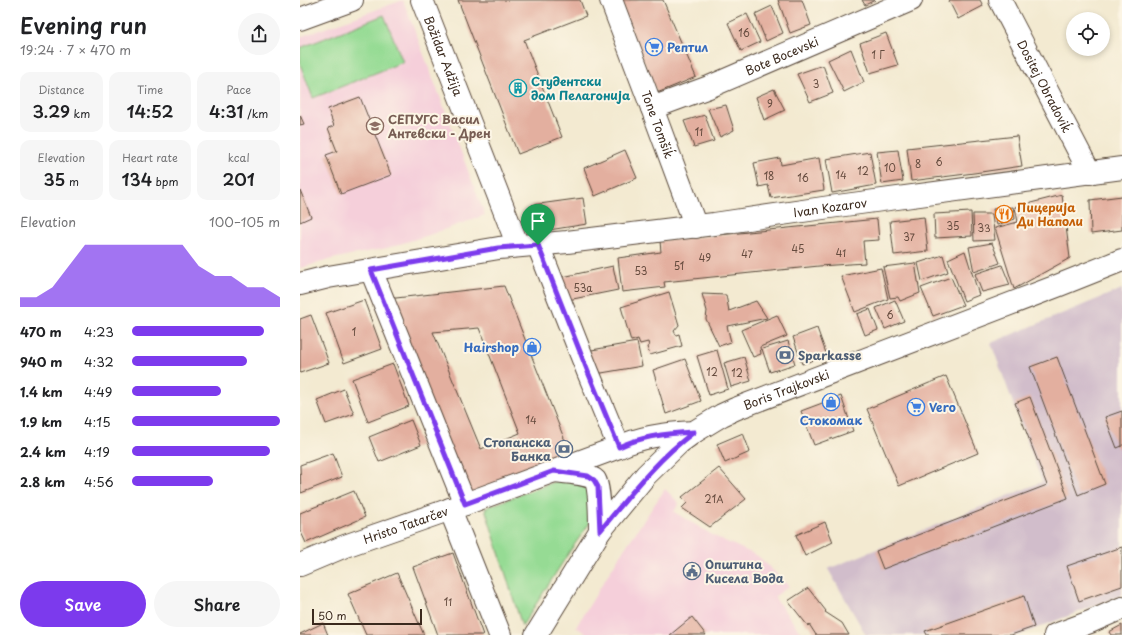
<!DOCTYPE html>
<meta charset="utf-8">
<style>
body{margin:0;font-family:"Playpen Sans",sans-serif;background:#f6f6f6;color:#202124;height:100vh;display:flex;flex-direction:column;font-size:15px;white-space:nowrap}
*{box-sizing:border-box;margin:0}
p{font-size:13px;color:#757577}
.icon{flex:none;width:22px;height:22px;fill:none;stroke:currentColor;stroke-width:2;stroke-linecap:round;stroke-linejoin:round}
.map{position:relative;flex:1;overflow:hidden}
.details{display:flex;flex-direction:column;background:#fff;width:300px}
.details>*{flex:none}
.controls{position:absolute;left:766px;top:12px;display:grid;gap:8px}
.controls a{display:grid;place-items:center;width:44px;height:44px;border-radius:50%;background:#fff;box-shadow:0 2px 6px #0003;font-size:20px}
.scale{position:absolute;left:12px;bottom:10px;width:110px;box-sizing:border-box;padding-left:4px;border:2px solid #3b2a1e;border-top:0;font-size:11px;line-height:14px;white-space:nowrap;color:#3b2a1e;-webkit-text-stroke:3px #fcf5e5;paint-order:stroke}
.pin{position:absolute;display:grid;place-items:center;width:34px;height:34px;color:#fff;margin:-41px -17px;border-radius:50% 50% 50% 0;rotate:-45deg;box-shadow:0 0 4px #0007}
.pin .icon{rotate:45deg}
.round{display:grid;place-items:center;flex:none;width:42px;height:42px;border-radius:21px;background:#f6f6f6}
.head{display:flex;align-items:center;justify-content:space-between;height:68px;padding:0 20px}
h1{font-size:22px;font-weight:600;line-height:30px}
.stats{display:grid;grid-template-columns:repeat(3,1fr);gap:6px;height:68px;padding:4px 20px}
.stats div{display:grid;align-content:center;border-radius:10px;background:#f6f6f6;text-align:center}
.stats b{font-size:17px;font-weight:600}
.stats small{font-size:11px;font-weight:400}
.stats p{font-size:11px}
.chart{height:112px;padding:8px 20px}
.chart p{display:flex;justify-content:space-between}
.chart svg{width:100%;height:72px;margin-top:4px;fill:#7c3aed;opacity:.7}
.cta{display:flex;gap:8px;margin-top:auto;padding:8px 20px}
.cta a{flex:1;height:46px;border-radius:24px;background:#7c3aed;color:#fff;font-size:16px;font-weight:600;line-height:46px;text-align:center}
.cta a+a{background:#f6f6f6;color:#202124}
ul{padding:0 20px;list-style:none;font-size:13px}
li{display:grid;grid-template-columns:64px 48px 1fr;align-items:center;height:30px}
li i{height:10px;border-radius:5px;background:#7c3aed}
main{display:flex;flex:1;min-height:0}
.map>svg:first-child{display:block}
.built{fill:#f5cfda}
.industrial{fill:#d1bdcb}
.green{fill:#96db94;stroke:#688259}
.building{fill:#e3af9f;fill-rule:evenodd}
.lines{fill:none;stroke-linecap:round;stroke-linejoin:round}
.minor-casing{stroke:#574739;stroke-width:24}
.minor{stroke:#fff;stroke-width:22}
.route-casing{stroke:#fff;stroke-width:8}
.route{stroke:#7c3aed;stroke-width:5}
.labels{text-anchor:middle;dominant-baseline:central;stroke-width:4;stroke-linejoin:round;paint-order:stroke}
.number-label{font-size:10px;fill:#654b3e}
.shop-label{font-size:12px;font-weight:bold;fill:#366cbe;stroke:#fcf5e5;text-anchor:start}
.street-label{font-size:12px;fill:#3b2a1e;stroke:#fcf5e5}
.culture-label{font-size:12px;font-weight:bold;fill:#0d838f;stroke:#fcf5e5;text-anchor:start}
.education-label{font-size:12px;font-weight:bold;fill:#785e54;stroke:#fcf5e5;text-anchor:start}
.food-label{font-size:12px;font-weight:bold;fill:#c56008;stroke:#fcf5e5;text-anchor:start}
.service-label{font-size:12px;font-weight:bold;fill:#4e5e75;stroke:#fcf5e5;text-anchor:start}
</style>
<main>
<section class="details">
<div class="head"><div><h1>Evening run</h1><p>19:24 · 7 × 470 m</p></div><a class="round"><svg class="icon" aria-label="share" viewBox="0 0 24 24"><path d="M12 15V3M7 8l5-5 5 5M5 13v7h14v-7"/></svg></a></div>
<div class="stats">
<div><p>Distance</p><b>3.29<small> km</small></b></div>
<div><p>Time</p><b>14:52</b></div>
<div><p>Pace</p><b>4:31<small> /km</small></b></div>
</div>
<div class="stats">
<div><p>Elevation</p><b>35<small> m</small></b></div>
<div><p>Heart rate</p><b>134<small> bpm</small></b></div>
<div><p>kcal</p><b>201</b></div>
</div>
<div class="chart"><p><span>Elevation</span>100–105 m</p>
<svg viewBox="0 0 160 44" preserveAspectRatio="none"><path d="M0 44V38L10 38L20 32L30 19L40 6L50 6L60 6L70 6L80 6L90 6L100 6L110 19L120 25L130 25L140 32L150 32L160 38V44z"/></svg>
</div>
<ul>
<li><b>470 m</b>4:23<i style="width:89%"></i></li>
<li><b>940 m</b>4:32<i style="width:78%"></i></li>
<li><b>1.4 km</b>4:49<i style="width:60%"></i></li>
<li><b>1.9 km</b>4:15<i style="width:100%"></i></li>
<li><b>2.4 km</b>4:19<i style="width:93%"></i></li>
<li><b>2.8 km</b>4:56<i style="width:55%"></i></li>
</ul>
<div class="cta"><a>Save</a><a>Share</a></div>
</section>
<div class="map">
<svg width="822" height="635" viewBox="0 0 822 635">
<rect width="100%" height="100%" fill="#fcf5e5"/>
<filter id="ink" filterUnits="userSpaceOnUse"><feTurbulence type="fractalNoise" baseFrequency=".025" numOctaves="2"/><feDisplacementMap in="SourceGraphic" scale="8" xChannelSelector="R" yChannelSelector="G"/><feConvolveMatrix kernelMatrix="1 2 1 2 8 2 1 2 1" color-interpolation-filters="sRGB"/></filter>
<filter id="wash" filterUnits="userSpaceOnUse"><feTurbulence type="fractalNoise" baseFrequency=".012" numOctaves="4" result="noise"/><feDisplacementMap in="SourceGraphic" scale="16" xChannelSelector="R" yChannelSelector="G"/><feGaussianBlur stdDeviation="0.9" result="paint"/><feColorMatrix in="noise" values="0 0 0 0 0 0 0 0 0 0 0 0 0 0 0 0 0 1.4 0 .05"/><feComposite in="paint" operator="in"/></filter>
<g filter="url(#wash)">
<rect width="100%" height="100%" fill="#f3ead1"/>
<g class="built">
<path d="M 103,0 L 185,215 L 129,235 L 87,248 L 32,259 L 0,268 L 0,37 Z"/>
<path d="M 365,489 L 379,503 L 374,512 L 414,536 L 458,556 L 489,586 L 474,597 L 503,635 L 288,635 L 276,627 L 319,557 Z"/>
</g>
<path class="industrial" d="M 822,289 L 822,595 L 719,635 L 566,635 L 528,569 L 742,482 L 691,343 Z"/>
<g class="green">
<path d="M 84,15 L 103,62 L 13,98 L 0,64 L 0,48 Z"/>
<path d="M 256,481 L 269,481 L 287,488 L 291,516 L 289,524 L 270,551 L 222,626 L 185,508 Z"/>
</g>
<g id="blocks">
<g class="building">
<path d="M 158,0 L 280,0 L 286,16 L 224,40 L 262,137 L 218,154 Z"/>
<path d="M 318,0 L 363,0 L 396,77 L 357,93 Z"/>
<path d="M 478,0 L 502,0 L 511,25 L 490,33 Z"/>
<path d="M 562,0 L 575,0 L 565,5 Z"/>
<path d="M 650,0 L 680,0 L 683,6 L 658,19 L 649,1 Z"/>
<path d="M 472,6 L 483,33 L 466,41 L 455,14 Z"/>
<path d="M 447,14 L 460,42 L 441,51 L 428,23 Z"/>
<path d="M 586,33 L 598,65 L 570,73 L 560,43 Z"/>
<path d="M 551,49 L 564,82 L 544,92 L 528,60 Z"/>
<path d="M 523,65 L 533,93 L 510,102 L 497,74 Z"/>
<path d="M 474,89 L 485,110 L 464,120 L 456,97 Z"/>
<path d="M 60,97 L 91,175 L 41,194 L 26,155 L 37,151 L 28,128 L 34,126 L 28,109 Z"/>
<path d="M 426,105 L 434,130 L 420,137 L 408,109 Z"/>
<path d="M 0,115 L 4,124 L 0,125 Z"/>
<path d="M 405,115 L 414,141 L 394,147 L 384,121 Z"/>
<path d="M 717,136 L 722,166 L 674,173 L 611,181 L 607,148 Z"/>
<path d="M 325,150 L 337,178 L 295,196 L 284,168 Z"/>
<path d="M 598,150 L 603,181 L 582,184 L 577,152 Z"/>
<path d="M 570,152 L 576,185 L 532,193 L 526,159 Z"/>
<path d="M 480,158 L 481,165 L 519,158 L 524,190 L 471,198 L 468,185 L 459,187 L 454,163 Z"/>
<path d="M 0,190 L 11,217 L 0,222 Z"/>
<path d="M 762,195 L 770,258 L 714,289 L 695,228 L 718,222 L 715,207 Z"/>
<path d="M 822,196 L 822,230 L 791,234 L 790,200 Z"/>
<path d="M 283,198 L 287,224 L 236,232 L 232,205 Z"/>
<path d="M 713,207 L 715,219 L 697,225 L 693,209 Z"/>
<path d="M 671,212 L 672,236 L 635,238 L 634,214 Z"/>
<path d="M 673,214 L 692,214 L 695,240 L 674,241 Z"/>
<path d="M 624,217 L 628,251 L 594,255 L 590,221 Z"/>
<path d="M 577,219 L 579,240 L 563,241 L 565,263 L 519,266 L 364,282 L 365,287 L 322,292 L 318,258 L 361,252 L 360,241 Z"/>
<path d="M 692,243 L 700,263 L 674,272 L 669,247 Z"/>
<path d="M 665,251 L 679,295 L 664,301 L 648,259 Z"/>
<path d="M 643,255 L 648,272 L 622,281 L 618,263 Z"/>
<path d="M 615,263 L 620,293 L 600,301 L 598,297 L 590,298 L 583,267 Z"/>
<path d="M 702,265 L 710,285 L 682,292 L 675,274 Z"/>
<path d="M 313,266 L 318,290 L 263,301 L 258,278 Z"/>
<path d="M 581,268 L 588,299 L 555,312 L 541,276 Z"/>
<path d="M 651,277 L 663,305 L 633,316 L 621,288 Z"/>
<path d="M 204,286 L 271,456 L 166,498 L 87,299 ZM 179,328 L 220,433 L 181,449 L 133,332 Z"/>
<path d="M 369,292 L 379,325 L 374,331 L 376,335 L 379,334 L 382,346 L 350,355 L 347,347 L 349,346 L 348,342 L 340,344 L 338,339 L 331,341 L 321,307 Z"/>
<path d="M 402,294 L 426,295 L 429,311 L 456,301 L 467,318 L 427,326 L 431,342 L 419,346 L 406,319 L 407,311 Z"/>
<path d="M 64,300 L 82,349 L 44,363 L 26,313 Z"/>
<path d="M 595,300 L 604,321 L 585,329 L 576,308 Z"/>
<path d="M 570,309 L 578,330 L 565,335 L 557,314 Z"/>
<path d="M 11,315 L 29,363 L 0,373 L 0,319 Z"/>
<path d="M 477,315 L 487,336 L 460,347 L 461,354 L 453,357 L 441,330 Z"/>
<path d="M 517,328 L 527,356 L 502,364 L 493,337 Z"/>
<path d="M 488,341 L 495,364 L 470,372 L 462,349 Z"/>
<path d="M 337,342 L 342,366 L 290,375 L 286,351 Z"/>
<path d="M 417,350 L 428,389 L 409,395 L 397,356 Z"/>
<path d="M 444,357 L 451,381 L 431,387 L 424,363 Z"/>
<path d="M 757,357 L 805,484 L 778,495 L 730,367 Z"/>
<path d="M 385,359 L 401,401 L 366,414 L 353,370 Z"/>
<path d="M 93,364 L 109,406 L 68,422 L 52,379 Z"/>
<path d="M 646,376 L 678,453 L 599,486 L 567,409 Z"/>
<path d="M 44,389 L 54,414 L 26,424 L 17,400 Z"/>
<path d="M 541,396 L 553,431 L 514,445 L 501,411 Z"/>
<path d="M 730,397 L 768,498 L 583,569 L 576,551 L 747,485 L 715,403 Z"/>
<path d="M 822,411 L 822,446 L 817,448 L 805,417 Z"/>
<path d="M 111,420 L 121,445 L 79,462 L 69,437 Z"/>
<path d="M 443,433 L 450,452 L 425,463 L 417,444 Z"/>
<path d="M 33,453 L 42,477 L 1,493 L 0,465 Z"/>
<path d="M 419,468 L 446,499 L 410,527 L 382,508 L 387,503 L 382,497 Z"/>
<path d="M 54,491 L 65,517 L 6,543 L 0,530 L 0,513 Z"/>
<path d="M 525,522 L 533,542 L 505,556 L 496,535 Z"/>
<path d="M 822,547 L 822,586 L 779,601 L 767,566 Z"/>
<path d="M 153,553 L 183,635 L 138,635 L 113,567 Z"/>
<path d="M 97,573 L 124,635 L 66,635 L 48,594 Z"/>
<path d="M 508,588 L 526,611 L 525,612 L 542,623 L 549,635 L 516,635 L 509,624 L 508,626 L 488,601 Z"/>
<path d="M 724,596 L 734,627 L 711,635 L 627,635 L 625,631 Z"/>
<path d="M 392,617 L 406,635 L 370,635 Z"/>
<path d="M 23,623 L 28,635 L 0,635 L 0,634 Z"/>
<path d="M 822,625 L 822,635 L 811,635 L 809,632 Z"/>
</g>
</g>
</g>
<g filter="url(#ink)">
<use href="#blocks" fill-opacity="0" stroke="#574739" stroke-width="1"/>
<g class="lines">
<defs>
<g id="minor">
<path id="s1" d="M 122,0 L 218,246"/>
<path id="s2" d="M 311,0 L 352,108 L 396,227"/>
<path id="s3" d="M 700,0 L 790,173"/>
<path d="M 0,19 L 52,0"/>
<path id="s4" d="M 352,108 L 409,87 L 611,0"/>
<path d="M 238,245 L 288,372 L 319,447"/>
<path d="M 71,270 L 165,504"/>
<path id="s5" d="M 0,284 L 28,277 L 199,248 L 267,242 L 414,224 L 530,207 L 822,168"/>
<path d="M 255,471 C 263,472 290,474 295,480 C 300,486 300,521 300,531"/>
<path d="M 150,509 L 200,635"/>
<path id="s6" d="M 0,565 L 45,546 L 165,504 L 319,447 C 342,436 368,433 394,432"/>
<path id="s7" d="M 236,635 L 300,531 L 346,475 L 379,443 L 394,432 L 422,415 L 435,409 L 757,286 L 822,260"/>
<path d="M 755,635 L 790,622 L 822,608"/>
</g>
</defs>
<use href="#minor" class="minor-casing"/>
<use href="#minor" class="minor"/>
</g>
</g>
<g class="lines" filter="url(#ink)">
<defs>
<path id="route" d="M 238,245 L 288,372 L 319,447 C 342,436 368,433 394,432 C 356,460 330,495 300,531 L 298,487 L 294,480 L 288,476 L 254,471 L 165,504 L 71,270 L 198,248 Z"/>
</defs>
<use href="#route" class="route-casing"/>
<use href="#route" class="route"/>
</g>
<defs>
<symbol id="supermarket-ring" viewBox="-11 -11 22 22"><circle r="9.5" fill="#fcf5e5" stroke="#3f7fe0" stroke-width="1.5"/><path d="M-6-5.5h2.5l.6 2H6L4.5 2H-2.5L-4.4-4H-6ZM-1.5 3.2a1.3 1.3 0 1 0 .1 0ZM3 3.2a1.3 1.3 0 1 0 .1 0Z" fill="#3f7fe0"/></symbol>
<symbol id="building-ring" viewBox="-11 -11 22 22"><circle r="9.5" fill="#fcf5e5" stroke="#0f9aa8" stroke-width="1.5"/><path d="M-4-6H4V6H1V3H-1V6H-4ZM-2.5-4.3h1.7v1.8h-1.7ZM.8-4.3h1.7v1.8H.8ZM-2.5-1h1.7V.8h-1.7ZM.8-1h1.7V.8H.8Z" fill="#0f9aa8"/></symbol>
<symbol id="school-ring" viewBox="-11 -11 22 22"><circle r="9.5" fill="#fcf5e5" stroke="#8d6e63" stroke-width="1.5"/><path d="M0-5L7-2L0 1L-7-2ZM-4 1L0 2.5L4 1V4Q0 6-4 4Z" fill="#8d6e63"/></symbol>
<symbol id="restaurant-ring" viewBox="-11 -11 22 22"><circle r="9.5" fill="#fcf5e5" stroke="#e8710a" stroke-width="1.5"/><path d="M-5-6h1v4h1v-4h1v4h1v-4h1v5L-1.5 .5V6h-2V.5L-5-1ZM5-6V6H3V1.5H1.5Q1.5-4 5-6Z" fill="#e8710a"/></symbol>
<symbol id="shop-ring" viewBox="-11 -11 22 22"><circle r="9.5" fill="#fcf5e5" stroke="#3f7fe0" stroke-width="1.5"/><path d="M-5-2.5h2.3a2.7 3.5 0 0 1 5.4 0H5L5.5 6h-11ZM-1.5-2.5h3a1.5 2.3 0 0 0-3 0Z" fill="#3f7fe0"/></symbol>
<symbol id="bank-ring" viewBox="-11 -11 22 22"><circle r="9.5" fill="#fcf5e5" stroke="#5c6f8a" stroke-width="1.5"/><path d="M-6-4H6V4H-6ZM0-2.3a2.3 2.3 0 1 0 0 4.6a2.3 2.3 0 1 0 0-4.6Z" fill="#5c6f8a"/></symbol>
<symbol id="civic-ring" viewBox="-11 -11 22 22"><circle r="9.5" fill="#fcf5e5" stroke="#5c6f8a" stroke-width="1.5"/><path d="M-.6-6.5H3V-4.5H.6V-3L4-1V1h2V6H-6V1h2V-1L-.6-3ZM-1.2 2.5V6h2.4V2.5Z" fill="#5c6f8a"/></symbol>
</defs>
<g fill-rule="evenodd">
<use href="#supermarket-ring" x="344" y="37" width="20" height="20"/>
<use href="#building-ring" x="208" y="78" width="20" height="20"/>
<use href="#school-ring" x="65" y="116" width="20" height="20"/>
<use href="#restaurant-ring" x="694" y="204" width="20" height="20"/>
<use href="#shop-ring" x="222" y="337" width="20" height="20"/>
<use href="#bank-ring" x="475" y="345" width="20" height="20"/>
<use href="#shop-ring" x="521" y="392" width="20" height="20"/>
<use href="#supermarket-ring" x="606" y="397" width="20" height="20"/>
<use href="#bank-ring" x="254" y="439" width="20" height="20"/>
<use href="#civic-ring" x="382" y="561" width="20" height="20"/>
</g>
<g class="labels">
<g class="number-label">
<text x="444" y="32">16</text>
<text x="578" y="54">1 Г</text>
<text x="516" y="83">3</text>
<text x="470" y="103">9</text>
<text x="399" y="131">11</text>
<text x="639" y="161">6</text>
<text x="618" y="163">8</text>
<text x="590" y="167">10</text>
<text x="563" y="170">12</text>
<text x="541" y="174">14</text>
<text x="469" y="175">18</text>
<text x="503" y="177">16</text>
<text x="653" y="225">35</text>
<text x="684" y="227">33</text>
<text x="609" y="236">37</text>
<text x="498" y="248">45</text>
<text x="541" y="252">41</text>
<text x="447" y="253">47</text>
<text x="405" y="257">49</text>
<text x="379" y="265">51</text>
<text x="341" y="270">53</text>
<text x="283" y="287">53а</text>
<text x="590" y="314">6</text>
<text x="54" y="331">1</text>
<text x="412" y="371">12</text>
<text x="437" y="372">12</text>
<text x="231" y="419">14</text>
<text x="414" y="498">21A</text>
<text x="148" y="601">11</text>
</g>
<g class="shop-label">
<text x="367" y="47">Рептил</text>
<text x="219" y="347" text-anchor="end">Hairshop</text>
<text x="629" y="407">Vero</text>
<text x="531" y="420" text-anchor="middle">Стокомак</text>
</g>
<g class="street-label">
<text stroke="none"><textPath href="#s4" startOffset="140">Bote Bocevski</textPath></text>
<text stroke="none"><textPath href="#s1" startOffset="60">Božidar Adžija</textPath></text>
<text stroke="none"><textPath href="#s3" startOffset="97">Dositej Obradoviḱ</textPath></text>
<text stroke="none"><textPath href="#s2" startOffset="133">Tone Tomšiḱ</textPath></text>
<text stroke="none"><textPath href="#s5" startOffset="536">Ivan Kozarov</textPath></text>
<text stroke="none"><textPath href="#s7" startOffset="361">Boris Trajkovski</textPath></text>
<text stroke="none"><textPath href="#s6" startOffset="113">Hristo Tatarčev</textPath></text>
</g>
<g class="culture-label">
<text x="231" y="81">Студентски<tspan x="231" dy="14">дом Пелагонија</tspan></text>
</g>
<g class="education-label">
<text x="88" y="119">СЕПУГС Васил<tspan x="88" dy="14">Антевски - Дрен</tspan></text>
</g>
<g class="food-label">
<text x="717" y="207">Пицерија<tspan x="717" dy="14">Ди Наполи</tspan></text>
</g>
<g class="service-label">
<text x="498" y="355">Sparkasse</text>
<text x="251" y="442" text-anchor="end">Стопанска<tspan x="251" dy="14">Банка</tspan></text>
<text x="405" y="564">Општина<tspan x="405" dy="14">Кисела Вода</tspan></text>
</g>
</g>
</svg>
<div class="controls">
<a><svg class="icon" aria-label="locate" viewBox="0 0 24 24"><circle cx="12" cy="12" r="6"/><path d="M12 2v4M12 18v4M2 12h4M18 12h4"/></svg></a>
</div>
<div class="scale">50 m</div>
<div class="pin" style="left:238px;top:245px;background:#1e9e55"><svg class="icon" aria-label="arrive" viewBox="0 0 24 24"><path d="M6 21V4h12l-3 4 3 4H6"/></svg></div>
</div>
</main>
